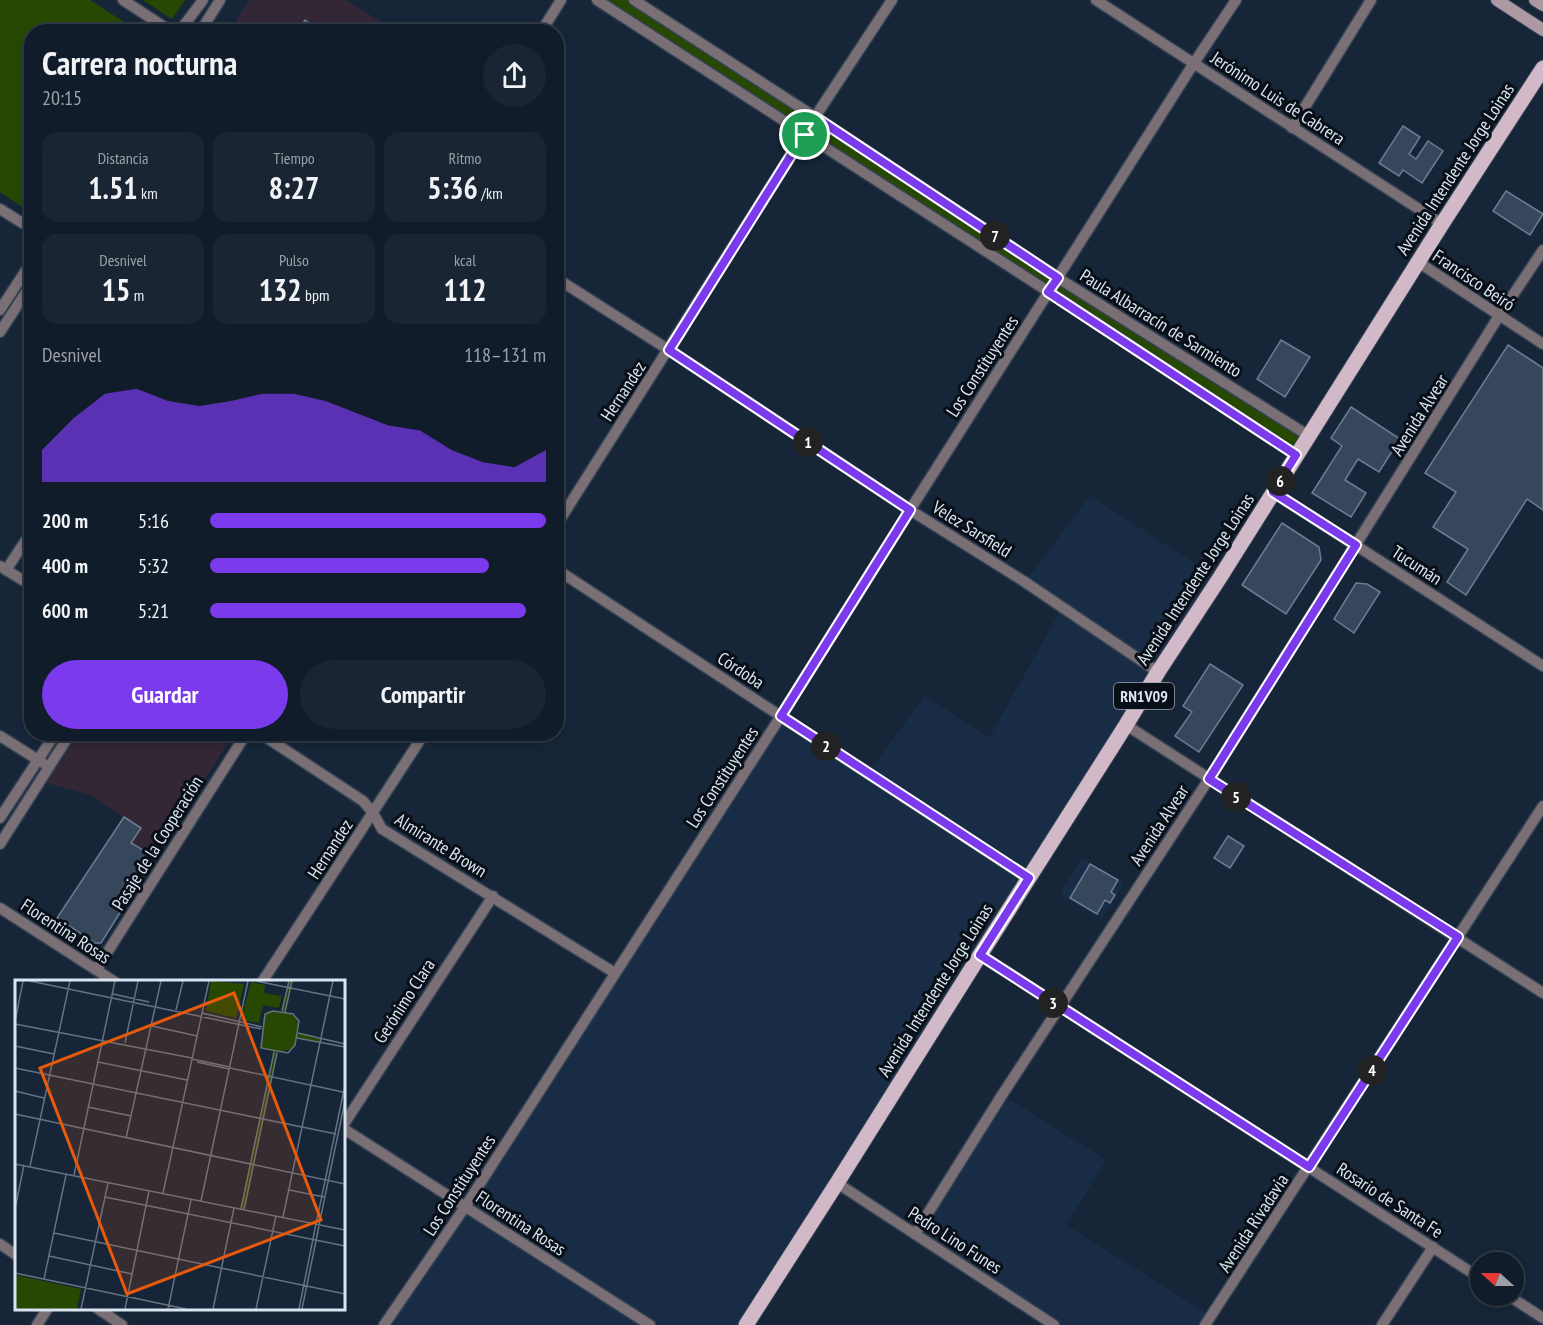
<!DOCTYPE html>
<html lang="es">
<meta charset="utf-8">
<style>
body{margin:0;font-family:"PT Sans Narrow",sans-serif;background:#192532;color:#f1f3f6;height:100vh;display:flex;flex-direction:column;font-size:22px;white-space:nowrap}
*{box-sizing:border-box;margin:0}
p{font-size:20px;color:#9ca1a8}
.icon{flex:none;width:33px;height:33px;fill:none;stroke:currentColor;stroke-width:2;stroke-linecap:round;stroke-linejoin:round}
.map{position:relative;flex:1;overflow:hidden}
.side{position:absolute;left:24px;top:24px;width:540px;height:717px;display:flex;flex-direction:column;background:#101c2a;border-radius:24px;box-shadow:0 3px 9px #0003,0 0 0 2px #303a47}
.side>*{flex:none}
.needle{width:39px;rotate:291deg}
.tools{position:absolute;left:1470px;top:1252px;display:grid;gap:12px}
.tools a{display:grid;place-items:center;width:54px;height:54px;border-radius:50%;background:#101c2a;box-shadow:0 3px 9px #0003,0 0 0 2px #303a47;font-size:30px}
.pin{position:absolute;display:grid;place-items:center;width:51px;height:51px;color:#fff;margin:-26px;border:3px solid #fff;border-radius:50%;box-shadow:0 2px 6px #0007}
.km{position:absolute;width:30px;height:30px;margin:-15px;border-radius:50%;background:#222;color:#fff;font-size:16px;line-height:30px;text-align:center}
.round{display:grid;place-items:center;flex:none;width:63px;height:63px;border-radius:32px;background:#192532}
.headline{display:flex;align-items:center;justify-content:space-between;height:102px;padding:0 18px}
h1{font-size:33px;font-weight:600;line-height:45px}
.metrics{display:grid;grid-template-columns:repeat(3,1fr);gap:9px;height:102px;padding:6px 18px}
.metrics div{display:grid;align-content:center;border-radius:15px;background:#192532;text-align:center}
.metrics b{font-size:30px;font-weight:600}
.metrics small{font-size:16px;font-weight:400}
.metrics p{font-size:16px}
.chart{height:168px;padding:12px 18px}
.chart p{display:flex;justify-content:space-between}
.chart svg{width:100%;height:108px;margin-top:6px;fill:#7c3aed;opacity:.7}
.primary-button{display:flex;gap:12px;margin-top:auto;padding:12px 18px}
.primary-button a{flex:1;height:69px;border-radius:36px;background:#7c3aed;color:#fff;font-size:24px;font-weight:600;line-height:69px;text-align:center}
.primary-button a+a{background:#192532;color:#f1f3f6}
ul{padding:0 18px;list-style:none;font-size:20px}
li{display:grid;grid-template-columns:96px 72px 1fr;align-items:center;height:45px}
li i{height:15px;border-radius:8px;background:#7c3aed}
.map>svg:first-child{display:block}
.built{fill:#182d45}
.education{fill:#332736}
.green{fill:#264801}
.building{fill:#36475c;stroke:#6b7d94;stroke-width:1.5}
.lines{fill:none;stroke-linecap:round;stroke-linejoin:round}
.minor-casing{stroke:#314152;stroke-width:13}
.secondary-casing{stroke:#314152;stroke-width:14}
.primary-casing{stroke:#314152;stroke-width:17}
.minor{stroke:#7b6f76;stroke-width:10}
.secondary{stroke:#ac99a4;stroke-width:12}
.primary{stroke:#d2b9c8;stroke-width:15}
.route-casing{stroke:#fff;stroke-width:12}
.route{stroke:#7c3aed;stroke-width:8}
.labels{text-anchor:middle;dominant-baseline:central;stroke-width:6;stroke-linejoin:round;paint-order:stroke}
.shield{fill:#080f17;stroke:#9ba5b0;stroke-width:1.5}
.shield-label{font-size:16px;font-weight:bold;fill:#dae5f1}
.street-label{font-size:18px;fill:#dae5f1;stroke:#080f17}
.inset-road{fill:none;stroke:#647282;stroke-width:1.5}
.view{fill:#e8590c;fill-opacity:0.15;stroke:#e8590c;stroke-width:3}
.inset-edge{fill:none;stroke:#dae5f1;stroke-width:3}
</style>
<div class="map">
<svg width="1543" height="1325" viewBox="0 0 1543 1325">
<rect width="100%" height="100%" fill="#162638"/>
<g class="built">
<path d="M 1090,496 L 1219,579 L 746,1325 L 384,1325 L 781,716 L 868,773 L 925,696 L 989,738 L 1062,608 L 1025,582 Z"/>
<path d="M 1082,858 L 1124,883 L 1102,919 L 1060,894 Z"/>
<path d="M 1002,1095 L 1106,1160 L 1066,1225 L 1211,1316 L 1205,1325 L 1054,1325 L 915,1234 Z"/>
</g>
<g class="education">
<path d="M 249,0 L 346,0 L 396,31 L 229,32 Z"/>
<path d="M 79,734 L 231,734 L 233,735 L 101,943 L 95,943 L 57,918 L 123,817 L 91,795 L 46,783 Z"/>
</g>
<g class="green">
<path d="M 0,0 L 90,0 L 138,31 L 32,32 L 31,213 L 0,192 Z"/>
<path d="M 143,0 L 185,0 L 172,19 Z"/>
<path d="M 597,0 L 634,0 L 1309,436 L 1296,455 Z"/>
</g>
<g class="building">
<path d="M 305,20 L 322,32 L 297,32 Z"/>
<path d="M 1403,126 L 1420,137 L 1409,154 L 1416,159 L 1428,141 L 1443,151 L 1422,183 L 1403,170 L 1399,176 L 1379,163 Z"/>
<path d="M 1506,191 L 1543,214 L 1530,235 L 1493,211 Z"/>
<path d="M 1281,340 L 1310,357 L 1285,397 L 1257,379 Z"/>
<path d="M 1508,345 L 1543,368 L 1543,510 L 1527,499 L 1466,595 L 1447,582 L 1468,549 L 1433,527 L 1456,492 L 1425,473 Z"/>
<path d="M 1351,407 L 1400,439 L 1379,472 L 1358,459 L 1345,480 L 1366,493 L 1351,517 L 1312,493 L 1342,446 L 1331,438 Z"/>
<path d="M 1282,523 L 1319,547 L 1321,560 L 1286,614 L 1242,585 Z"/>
<path d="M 1356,583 L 1367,584 L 1380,592 L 1354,633 L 1334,619 Z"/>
<path d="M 1210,664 L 1243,685 L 1199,752 L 1175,736 L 1192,712 L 1183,706 Z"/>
<path d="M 124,817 L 141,828 L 131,843 L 155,857 L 101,943 L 95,943 L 57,918 Z"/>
<path d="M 1228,836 L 1244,846 L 1230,868 L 1214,858 Z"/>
<path d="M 1090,864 L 1118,880 L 1111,892 L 1115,895 L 1110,903 L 1105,900 L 1097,914 L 1070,898 Z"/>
</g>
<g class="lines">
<defs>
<g id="minor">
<path d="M 123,0 L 172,32"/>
<path d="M 597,0 L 1049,292 L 1296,455"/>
<path d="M 634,0 L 815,117 L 1058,278 L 1309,436"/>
<path d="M 1096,0 L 1442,224"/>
<path d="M 179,32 L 203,0"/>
<path d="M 200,32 L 220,0"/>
<path d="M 541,32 L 561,0"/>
<path d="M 1292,128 L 1371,0"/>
<path d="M 0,209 L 32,229"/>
<path d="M 1418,262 L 1543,344"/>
<path d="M 556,278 L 669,350 L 910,510 L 1025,582 L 1158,672"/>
<path d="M 0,310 L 32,261"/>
<path d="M 0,332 L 32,283"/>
<path d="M 1273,492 L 1543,666"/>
<path d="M 556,526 L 815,117 L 892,0"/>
<path d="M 0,566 L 32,586"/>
<path d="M 556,569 L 1028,878"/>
<path d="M 6,570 L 32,531"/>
<path d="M 1126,725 L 1543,993"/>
<path d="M 261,734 L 363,801 L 373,813 L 382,829 L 615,973"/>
<path d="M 0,736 L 43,763"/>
<path d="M 0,818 L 55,734"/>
<path d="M 0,844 L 70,734"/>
<path d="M 0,908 L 115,982"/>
<path d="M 980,955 L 1480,1278"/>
<path d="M 96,970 L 246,734"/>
<path d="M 262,982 L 424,734"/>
<path d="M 344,1124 L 493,896"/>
<path d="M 344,1129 L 650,1325"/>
<path d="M 837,1183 L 1054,1325"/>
<path d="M 915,1234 L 1002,1095 L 1209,779 L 1499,316 L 1543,250"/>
<path d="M 0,1244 L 16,1255"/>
<path d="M 1509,1296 L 1543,1318"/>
<path d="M 97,1308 L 122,1325"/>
<path d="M 37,1325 L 48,1308"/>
<path d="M 384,1325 L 465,1207 L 781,716 L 910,510 L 1194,63 L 1236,0"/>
<path d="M 1205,1325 L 1543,806"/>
<path d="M 1382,1325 L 1433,1247"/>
</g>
<g id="secondary">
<path d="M 1497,0 L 1543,30"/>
<path d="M 1535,0 L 1543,5"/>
</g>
<path id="primary" d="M 746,1325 L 837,1183 L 980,955 L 1126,725 L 1158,672 L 1219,579 L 1442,224 L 1543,68"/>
</defs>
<use href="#minor" class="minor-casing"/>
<use href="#secondary" class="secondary-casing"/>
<use href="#primary" class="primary-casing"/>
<use href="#minor" class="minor"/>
<use href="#secondary" class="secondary"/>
<use href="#primary" class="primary"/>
</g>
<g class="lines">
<defs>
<path id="route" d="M 815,117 L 1058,278 L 1048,292 L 1296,455 L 1273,492 L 1356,545 L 1209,779 L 1458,937 L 1309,1167 L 980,955 L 1029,878 L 781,716 L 910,510 L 669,350 Z"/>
</defs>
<use href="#route" class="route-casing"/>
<use href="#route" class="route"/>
</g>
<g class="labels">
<rect class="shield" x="1114" y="683" width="60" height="26" rx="4.5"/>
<g class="shield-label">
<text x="1144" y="696">RN1V09</text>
</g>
<g class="street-label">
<text transform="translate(1278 98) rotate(33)">Jerónimo Luis de Cabrera</text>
<text transform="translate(1455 169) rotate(-57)">Avenida Intendente Jorge Loinas</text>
<text transform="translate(1474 280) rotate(34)">Francisco Beiró</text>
<text transform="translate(1161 323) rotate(32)">Paula Albarracín de Sarmiento</text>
<text transform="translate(982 366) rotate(-57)">Los Constituyentes</text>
<text transform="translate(623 391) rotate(-57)">Hernandez</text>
<text transform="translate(1419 415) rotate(-58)">Avenida Alvear</text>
<text transform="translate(972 529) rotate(32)">Velez Sarsfield</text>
<text transform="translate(1417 565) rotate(33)">Tucumán</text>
<text transform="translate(1195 579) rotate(-57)">Avenida Intendente Jorge Loinas</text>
<text transform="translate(741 670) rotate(33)">Córdoba</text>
<text transform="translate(722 777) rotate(-57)">Los Constituyentes</text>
<text transform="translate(1159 825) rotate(-57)">Avenida Alvear</text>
<text transform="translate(157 843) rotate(-58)">Pasaje de la Cooperación</text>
<text transform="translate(441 845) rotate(32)">Almirante Brown</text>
<text transform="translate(330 849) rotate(-57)">Hernandez</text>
<text transform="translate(66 931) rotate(33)">Florentina Rosas</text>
<text transform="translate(935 990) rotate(-58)">Avenida Intendente Jorge Loinas</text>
<text transform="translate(404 1001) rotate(-57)">Gerónimo Clara</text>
<text transform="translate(459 1185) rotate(-57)">Los Constituyentes</text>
<text transform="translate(1390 1200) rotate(33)">Rosario de Santa Fe</text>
<text transform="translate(521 1223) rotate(33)">Florentina Rosas</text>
<text transform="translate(1253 1223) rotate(-57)">Avenida Rivadavia</text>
<text transform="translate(955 1240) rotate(33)">Pedro Lino Funes</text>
</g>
</g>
<g transform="translate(15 980)">
<rect width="330" height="330" fill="#162638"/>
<path d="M 196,1 L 229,4 L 221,38 L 191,31 ZM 274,1 L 277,1 L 270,32 L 283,38 L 283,53 L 305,59 L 304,62 L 282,58 L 279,68 L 262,73 L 229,230 L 225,229 L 259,72 L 246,68 L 248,40 L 252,31 L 267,32 ZM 236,2 L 250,5 L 249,13 L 267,16 L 264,28 L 248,25 L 244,43 L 226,40 ZM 0,295 L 66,309 L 62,329 L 0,329 Z" fill="#264801"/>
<path class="inset-road" d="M 15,1 L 246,49M 241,1 L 330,19M 98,14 L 134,22M 161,30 L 168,1M 258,31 L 278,34 L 284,41 L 280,65 L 273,73 L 246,68 L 250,34 ZM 267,31 L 274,1M 270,32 L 277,1M 187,33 L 247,47M 0,42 L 8,1M 0,44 L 177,78M 137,46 L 182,56M 283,53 L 330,64M 282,58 L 330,67M 110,63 L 123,1M 0,66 L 39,74M 177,79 L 215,87M 83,82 L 172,100M 182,82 L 214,89M 0,88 L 321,154M 215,88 L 328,112M 0,111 L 29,118M 73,127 L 116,136M 0,134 L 330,204M 111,158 L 146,1M 0,184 L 330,250M 15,186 L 55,1M 59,195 L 100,1M 274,210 L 309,217M 148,213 L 194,1M 90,217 L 330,266M 186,221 L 233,1M 0,229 L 9,185M 226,229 L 259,72M 229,230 L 262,73M 268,237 L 318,1M 301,244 L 330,105M 304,245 L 330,121M 39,253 L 330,314M 34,276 L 117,294M 0,293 L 171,329M 29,299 L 51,195M 66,329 L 93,203M 110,329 L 134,211M 153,329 L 176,220M 198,329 L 219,228M 241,329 L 261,236M 284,329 L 301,244M 287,329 L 304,246"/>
<path class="view" d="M 219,13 L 306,240 L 112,314 L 25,88 Z"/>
<rect width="330" height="330" class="inset-edge"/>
</g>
</svg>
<div class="tools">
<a><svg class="needle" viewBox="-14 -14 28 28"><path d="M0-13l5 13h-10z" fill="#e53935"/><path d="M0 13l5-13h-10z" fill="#9ca1a8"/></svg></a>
</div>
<div class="pin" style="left:805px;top:135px;background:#1e9e55"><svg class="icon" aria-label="arrive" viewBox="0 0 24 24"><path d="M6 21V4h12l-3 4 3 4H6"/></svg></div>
<b class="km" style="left:808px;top:442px">1</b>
<b class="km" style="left:826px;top:746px">2</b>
<b class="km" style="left:1053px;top:1003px">3</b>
<b class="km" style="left:1372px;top:1070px">4</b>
<b class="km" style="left:1236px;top:797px">5</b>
<b class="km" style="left:1280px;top:481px">6</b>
<b class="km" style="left:995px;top:236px">7</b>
<section class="side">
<div class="headline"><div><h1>Carrera nocturna</h1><p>20:15</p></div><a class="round"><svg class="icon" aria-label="share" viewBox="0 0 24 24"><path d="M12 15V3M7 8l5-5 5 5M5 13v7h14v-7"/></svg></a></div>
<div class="metrics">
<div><p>Distancia</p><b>1.51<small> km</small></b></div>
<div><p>Tiempo</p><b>8:27</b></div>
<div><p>Ritmo</p><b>5:36<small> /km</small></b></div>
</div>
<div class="metrics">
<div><p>Desnivel</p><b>15<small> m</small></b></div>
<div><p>Pulso</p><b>132<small> bpm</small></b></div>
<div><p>kcal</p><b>112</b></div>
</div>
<div class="chart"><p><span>Desnivel</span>118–131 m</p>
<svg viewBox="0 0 160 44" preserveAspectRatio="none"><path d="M0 44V31L10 18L20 8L30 6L40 11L50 13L60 11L70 8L80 8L90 11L100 16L110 21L120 23L130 31L140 36L150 38L160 31V44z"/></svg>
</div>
<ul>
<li><b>200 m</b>5:16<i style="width:100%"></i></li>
<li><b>400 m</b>5:32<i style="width:83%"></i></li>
<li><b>600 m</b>5:21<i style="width:94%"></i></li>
</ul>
<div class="primary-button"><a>Guardar</a><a>Compartir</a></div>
</section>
</div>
